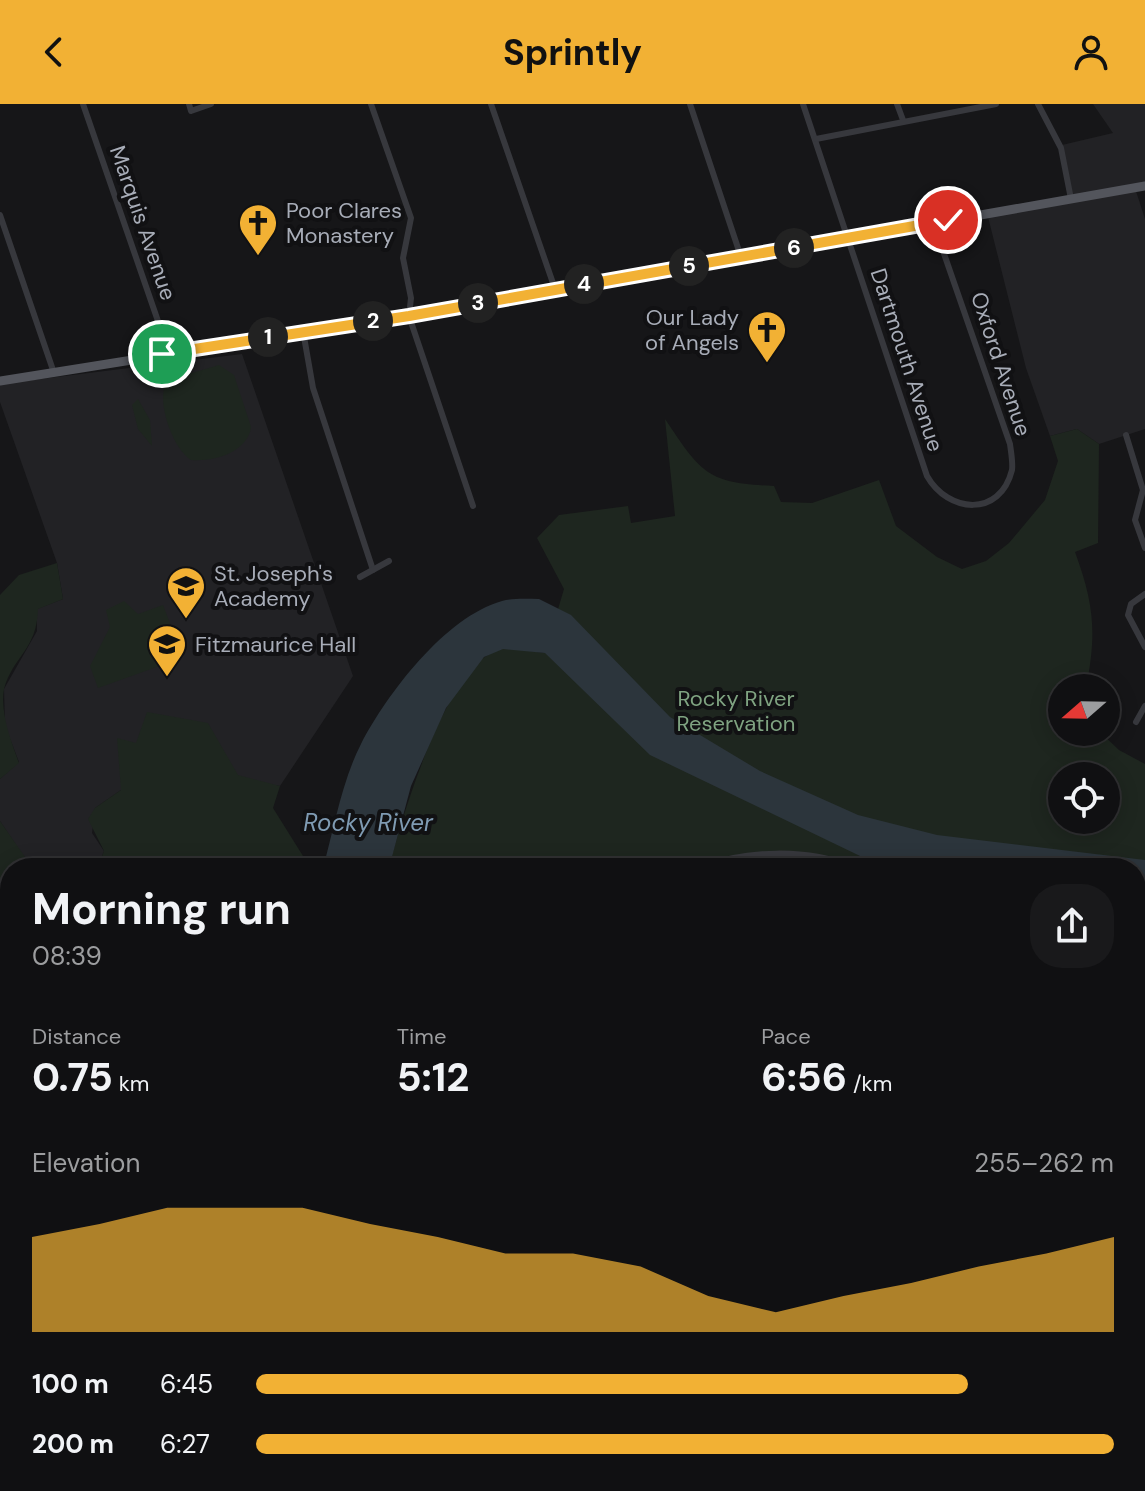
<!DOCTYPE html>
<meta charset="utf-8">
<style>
body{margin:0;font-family:"DM Sans",sans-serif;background:#19191b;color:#f1f3f6;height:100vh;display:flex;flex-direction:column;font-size:30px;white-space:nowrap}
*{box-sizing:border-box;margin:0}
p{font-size:26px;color:#9c9d9f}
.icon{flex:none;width:44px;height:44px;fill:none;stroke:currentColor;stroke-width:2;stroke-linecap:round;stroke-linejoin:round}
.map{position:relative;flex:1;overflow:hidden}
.sheet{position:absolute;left:0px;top:754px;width:1146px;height:634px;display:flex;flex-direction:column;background:#101012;border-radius:32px 32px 0 0;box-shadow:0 4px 20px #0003,0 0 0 2px #303032}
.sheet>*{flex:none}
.needle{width:52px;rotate:250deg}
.buttons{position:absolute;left:1048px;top:570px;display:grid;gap:16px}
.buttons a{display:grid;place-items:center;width:72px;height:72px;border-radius:50%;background:#101012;box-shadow:0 4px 20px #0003,0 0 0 2px #303032;font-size:40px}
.pin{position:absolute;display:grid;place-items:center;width:68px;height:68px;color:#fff;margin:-34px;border:4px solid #fff;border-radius:50%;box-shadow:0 2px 8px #0007}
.km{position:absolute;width:40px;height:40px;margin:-20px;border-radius:50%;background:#222;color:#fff;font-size:22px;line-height:40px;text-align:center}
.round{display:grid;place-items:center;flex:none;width:84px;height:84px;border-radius:32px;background:#19191b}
.head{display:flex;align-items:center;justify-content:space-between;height:136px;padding:0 32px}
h1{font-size:44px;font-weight:700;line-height:60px}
.stats{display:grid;grid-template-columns:repeat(3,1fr);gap:12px;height:136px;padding:8px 32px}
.stats div{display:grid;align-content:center}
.stats b{font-size:40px;font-weight:700}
.stats small{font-size:22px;font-weight:400}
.stats p{font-size:22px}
.chart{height:224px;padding:16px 32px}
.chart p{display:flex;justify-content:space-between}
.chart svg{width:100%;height:144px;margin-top:8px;fill:#f2b134;opacity:.7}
ul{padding:0 32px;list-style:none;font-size:26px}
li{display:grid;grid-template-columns:128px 96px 1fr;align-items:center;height:60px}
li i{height:20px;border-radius:10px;background:#f2b134}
header{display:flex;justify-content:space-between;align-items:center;height:104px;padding:0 32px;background:#f2b134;color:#111;font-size:36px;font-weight:700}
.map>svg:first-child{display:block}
.built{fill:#222225}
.green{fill:#1e261f;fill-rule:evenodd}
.water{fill:#2c353c}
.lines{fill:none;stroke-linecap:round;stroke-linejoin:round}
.minor{stroke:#37383d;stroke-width:6}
.tertiary{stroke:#37383d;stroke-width:7}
.primary{stroke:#53555c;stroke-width:9}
.route-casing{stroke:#fff;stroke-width:16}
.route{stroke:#f2b134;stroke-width:10}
.labels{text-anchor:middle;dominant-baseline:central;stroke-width:8;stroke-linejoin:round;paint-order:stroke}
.poi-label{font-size:22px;fill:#a8adb8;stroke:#111113;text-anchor:start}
.street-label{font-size:22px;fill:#a8adb8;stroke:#111113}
.park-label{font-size:22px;fill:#7fa381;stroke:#111113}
.water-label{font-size:24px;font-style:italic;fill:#7f9bb3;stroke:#111113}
</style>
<header><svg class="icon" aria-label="back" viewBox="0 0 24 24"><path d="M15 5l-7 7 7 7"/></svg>Sprintly<svg class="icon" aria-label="person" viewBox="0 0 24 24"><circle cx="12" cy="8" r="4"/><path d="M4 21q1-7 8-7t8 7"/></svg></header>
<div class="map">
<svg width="1145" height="1387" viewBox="0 0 1145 1387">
<rect width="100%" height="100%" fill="#161618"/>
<g class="built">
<path d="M 1093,0 L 1145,0 L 1145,80 L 1072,93 L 1062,41 L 1113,29 Z"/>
<path d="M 1135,84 L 1145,115 L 1145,325 L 1099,340 L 1077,325 L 1050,332 L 1026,264 L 987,109 Z"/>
<path d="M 242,250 L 353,572 L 280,682 L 250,677 L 212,659 L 121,686 L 95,704 L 92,729 L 104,747 L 99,760 L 24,753 L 0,717 L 0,675 L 19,658 L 5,622 L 4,585 L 37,527 L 37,505 L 63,495 L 57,459 L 0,298 L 0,280 Z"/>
</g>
<g class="green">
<path d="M 219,261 L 234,271 L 251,323 C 248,348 214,358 191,356 C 174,346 159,304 164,285 L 175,274 Z"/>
<path d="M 138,295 L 150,316 L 152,342 L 138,325 L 132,301 Z"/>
<path d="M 665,315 C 702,370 707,379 774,382 L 781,398 L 812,399 L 879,376 L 896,422 L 937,453 L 962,465 L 986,457 L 1009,439 L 1045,396 L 1058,357 L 1050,332 L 1077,325 L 1099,340 L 1098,439 L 1075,448 C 1094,500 1097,529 1086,584 L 1062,584 L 1062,628 L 1100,628 L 1119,646 L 1145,660 L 1145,1159 L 1136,1162 L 1136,764 L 10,764 L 10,1250 L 0,1255 L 0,717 L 25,753 L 99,760 L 104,747 L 88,715 L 95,704 L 121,686 L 117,634 L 136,639 L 147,608 L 208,619 L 238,671 L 280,682 L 273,704 L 303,752 L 391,756 C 403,710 449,554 502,545 C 515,543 532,548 545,549 L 564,485 L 537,434 L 559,411 L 628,402 L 631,419 L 675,412 ZM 1062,672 L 1106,672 L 1106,716 L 1062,716 Z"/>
<path d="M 57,459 L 63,495 L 38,505 C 37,546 13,552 4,585 C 0,609 11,637 19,659 L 0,675 L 0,491 L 19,471 Z"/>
<path d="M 124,497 L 138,510 L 163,501 L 173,527 L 156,533 L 165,560 L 98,584 L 90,562 L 110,523 L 106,506 Z"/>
</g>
<g class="water">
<path d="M 539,495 L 571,511 L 670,613 L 760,667 L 858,711 L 937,731 L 1145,756 L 1145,801 L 1136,801 L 1136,764 L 885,764 L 650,651 L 545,549 L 503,545 L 484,553 L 446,604 L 411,682 L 389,764 L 323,764 C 334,724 342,677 361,640 C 387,590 445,513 502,497 C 513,494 527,495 539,495 Z"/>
<path d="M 10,1152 L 10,1199 L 0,1203 L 0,1157 Z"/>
</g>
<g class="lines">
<g class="minor">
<path d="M 83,0 L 169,249"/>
<path d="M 189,0 L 191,7 L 211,0"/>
<path d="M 371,0 L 411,114 L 403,154 L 411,194 L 409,212 L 473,402"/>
<path d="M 491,0 L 555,185"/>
<path d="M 690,0 L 741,153"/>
<path d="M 803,0 L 927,372 C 948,409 1000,414 1012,366 C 1013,358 1011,348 1010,340 L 933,118"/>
<path d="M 897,0 L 903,16"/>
<path d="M 1038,0 L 1061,44 L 1071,95"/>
<path d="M 816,35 L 996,0"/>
<path d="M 0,111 L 54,269"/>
<path d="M 303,227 L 313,284 L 373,466"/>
<path d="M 1126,331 L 1143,386 L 1135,416 L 1145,444"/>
<path d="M 360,473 L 389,457"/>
<path d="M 1145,490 L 1131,500 L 1128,511 L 1145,543"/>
<path d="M 1136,618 L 1145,602"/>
<path d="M 0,1338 L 10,1331"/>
<path d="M 554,1378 L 559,1387"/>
<path d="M 1102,1378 L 1105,1387"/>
<path d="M 344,1387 L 366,1378"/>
</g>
<g class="tertiary">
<path d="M 699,764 C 746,747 807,744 853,764"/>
<path d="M 1136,834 L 1145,834"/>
<path d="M 0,873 L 10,873"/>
<path d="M 1136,1282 L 1145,1278"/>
<path d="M 832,1387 L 858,1378"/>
</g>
<path class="primary" d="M 0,277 L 409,212 L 1145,82"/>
</g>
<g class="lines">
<defs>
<path id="route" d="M 162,250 L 409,212 L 948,116"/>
</defs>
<use href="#route" class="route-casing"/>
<use href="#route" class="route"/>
</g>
<defs>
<symbol id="church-pin" viewBox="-11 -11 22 30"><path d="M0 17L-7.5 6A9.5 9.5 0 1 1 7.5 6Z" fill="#f2b134" stroke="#111113"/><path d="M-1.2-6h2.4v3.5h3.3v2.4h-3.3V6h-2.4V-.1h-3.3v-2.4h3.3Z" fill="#111"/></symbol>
<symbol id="school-pin" viewBox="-11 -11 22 30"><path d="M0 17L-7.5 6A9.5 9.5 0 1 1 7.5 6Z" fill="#f2b134" stroke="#111113"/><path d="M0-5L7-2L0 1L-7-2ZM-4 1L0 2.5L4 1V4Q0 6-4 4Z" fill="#111"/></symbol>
</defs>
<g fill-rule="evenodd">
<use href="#church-pin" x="236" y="97" width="44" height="60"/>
<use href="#church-pin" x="745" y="204" width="44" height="60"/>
<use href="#school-pin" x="164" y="460" width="44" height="60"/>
<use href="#school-pin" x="145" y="518" width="44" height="60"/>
</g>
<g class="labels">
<g class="poi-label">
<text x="286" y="106">Poor Clares<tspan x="286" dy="25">Monastery</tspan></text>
<text x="739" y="213" text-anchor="end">Our Lady<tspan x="739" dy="25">of Angels</tspan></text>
<text x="214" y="469">St. Joseph's<tspan x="214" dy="25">Academy</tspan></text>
<text x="195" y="540">Fitzmaurice Hall</text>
</g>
<g class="street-label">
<text transform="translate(143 119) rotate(71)">Marquis Avenue</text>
<text transform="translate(907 256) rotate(72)">Dartmouth Avenue</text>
<text transform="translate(1001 260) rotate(72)">Oxford Avenue</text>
</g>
<g class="park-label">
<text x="736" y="594">Rocky River<tspan x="736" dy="25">Reservation</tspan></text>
</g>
<g class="water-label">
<text x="368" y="718">Rocky River</text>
</g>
</g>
</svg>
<div class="buttons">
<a><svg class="needle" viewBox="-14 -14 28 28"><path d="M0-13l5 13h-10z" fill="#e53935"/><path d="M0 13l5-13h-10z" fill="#9c9d9f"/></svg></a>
<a><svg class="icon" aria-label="locate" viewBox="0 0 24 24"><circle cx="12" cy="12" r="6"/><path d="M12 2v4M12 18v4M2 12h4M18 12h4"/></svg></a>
</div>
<div class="pin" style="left:162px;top:250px;background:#1e9e55"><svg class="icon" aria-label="arrive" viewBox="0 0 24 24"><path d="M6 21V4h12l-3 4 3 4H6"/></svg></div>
<div class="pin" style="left:948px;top:116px;background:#d93025"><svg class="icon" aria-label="check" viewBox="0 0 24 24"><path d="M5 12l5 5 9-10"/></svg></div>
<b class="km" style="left:268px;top:233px">1</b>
<b class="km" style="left:373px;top:217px">2</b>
<b class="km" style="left:478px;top:199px">3</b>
<b class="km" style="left:584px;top:180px">4</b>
<b class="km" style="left:689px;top:162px">5</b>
<b class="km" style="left:794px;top:144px">6</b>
<section class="sheet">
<div class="head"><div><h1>Morning run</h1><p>08:39</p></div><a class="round"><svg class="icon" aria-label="share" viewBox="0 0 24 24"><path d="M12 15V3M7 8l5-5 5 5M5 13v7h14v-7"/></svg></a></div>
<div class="stats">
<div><p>Distance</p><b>0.75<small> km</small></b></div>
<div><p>Time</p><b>5:12</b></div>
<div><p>Pace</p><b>6:56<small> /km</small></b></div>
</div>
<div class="chart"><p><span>Elevation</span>255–262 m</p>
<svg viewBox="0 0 160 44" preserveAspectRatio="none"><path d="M0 44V15L10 11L20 6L30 6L40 6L50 11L60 15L70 20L80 20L90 24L100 33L110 38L120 33L130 29L140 24L150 20L160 15V44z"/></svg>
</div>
<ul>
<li><b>100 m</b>6:45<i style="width:83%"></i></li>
<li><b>200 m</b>6:27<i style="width:100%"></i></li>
</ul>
</section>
</div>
